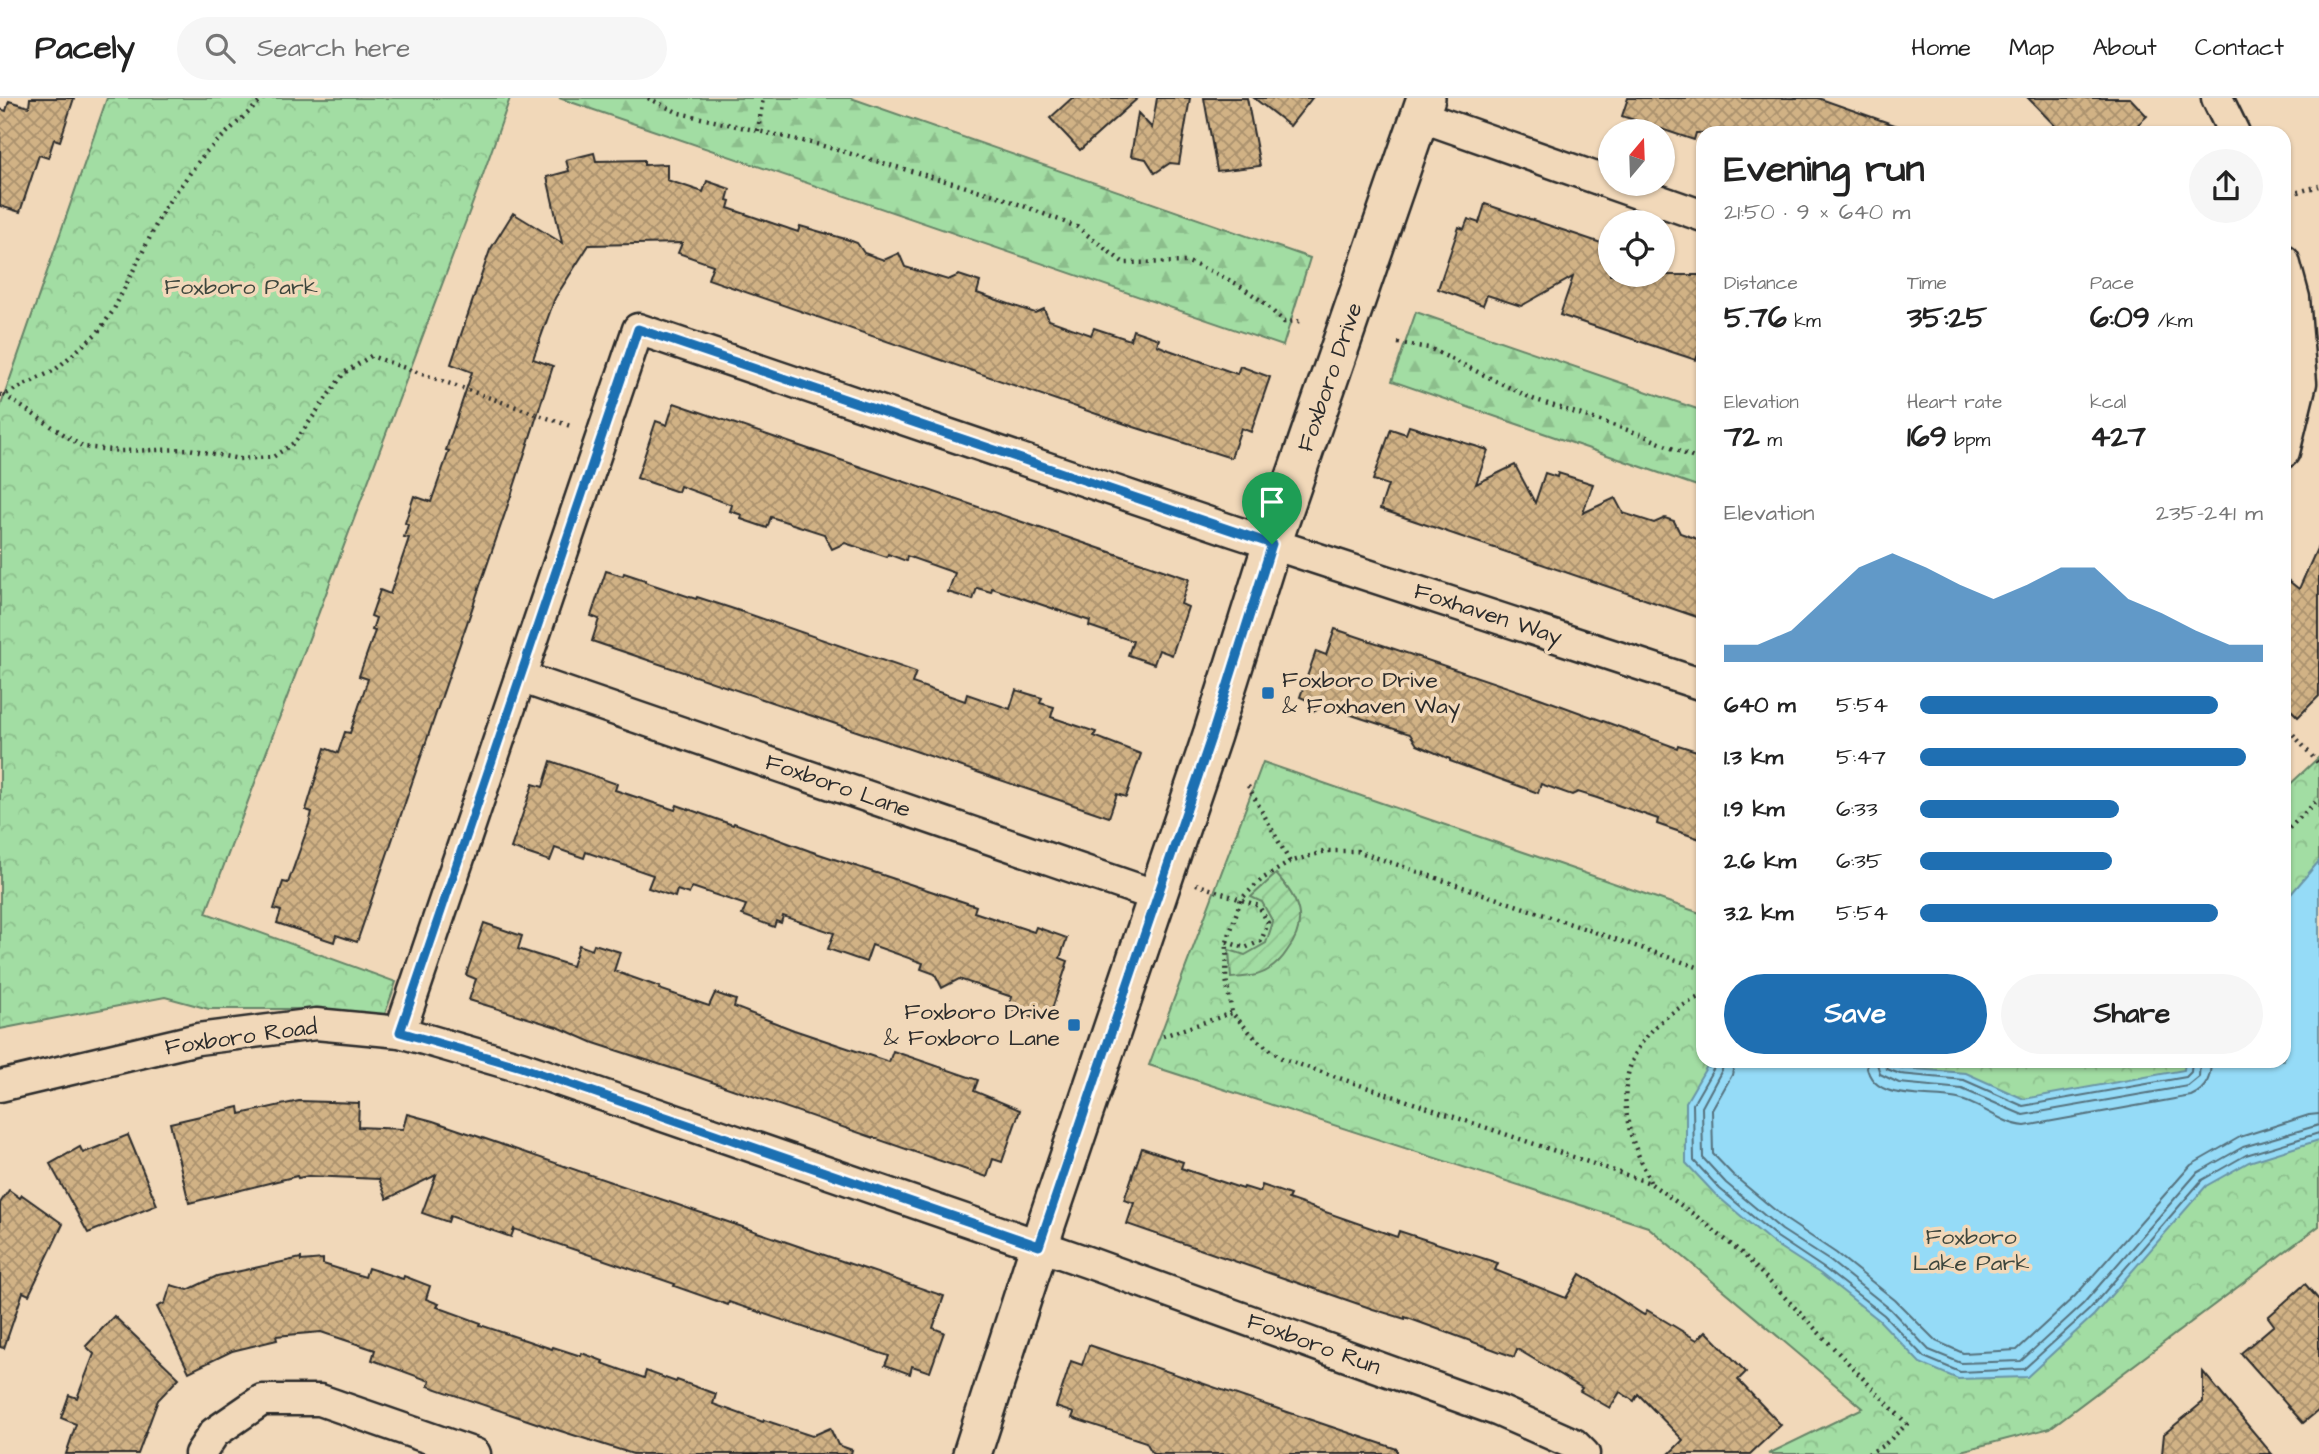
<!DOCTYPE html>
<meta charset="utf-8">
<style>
body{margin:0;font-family:"Architects Daughter",sans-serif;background:#f6f6f6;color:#222;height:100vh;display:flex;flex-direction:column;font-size:26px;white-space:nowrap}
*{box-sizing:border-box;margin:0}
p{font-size:23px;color:#767676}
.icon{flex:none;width:38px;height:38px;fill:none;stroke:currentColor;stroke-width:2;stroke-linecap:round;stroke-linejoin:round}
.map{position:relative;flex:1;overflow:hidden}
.panel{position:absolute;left:1696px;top:28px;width:595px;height:942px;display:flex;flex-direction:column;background:#fff;border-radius:21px;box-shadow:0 2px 5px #0004}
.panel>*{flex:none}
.needle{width:46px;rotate:19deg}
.controls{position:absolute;left:1598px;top:21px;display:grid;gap:14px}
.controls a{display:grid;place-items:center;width:77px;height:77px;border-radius:50%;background:#fff;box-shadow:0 2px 5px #0004;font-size:35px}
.pin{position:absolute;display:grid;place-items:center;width:60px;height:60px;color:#fff;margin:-72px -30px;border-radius:50% 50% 50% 0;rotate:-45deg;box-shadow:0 0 7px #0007}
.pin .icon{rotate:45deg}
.round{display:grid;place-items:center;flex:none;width:74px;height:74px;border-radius:37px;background:#f6f6f6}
.headline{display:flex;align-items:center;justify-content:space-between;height:119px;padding:0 28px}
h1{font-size:38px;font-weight:800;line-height:52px}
.stats{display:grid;grid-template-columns:repeat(3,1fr);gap:10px;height:119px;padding:7px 28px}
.stats div{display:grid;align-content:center}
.stats b{font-size:30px;font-weight:800}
.stats small{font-size:19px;font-weight:400}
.stats p{font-size:19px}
.chart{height:196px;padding:14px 28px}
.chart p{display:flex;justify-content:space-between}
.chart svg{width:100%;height:126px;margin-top:7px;fill:#1f6fb2;opacity:.7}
.action{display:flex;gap:14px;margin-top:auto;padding:14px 28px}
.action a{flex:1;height:80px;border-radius:42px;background:#1f6fb2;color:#fff;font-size:28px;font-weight:800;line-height:80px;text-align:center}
.action a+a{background:#f6f6f6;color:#222}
ul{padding:0 28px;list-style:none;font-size:23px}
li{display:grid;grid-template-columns:112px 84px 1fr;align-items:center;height:52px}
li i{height:18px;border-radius:9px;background:#1f6fb2}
header{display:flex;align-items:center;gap:42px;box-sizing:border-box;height:98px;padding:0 35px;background:#fff;border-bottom:2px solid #e0e0e0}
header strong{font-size:33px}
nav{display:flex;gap:38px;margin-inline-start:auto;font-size:24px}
.search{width:490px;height:63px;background:#f6f6f6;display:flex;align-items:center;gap:18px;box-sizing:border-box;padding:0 24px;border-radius:38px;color:#767676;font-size:26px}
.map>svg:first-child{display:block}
.forest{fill:url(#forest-firs);stroke:#668467;stroke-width:2}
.park{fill:url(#park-crowns);stroke:#668467;stroke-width:2}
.garden{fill:url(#garden-furrows);stroke:#668467;stroke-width:2}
.water{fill:#95dbf7;stroke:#6b95a5;stroke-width:2}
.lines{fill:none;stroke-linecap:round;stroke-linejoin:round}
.shore{stroke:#55717d;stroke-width:2}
.building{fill:url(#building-cross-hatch);stroke:#2b2b2b;stroke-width:2}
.minor-casing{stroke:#2b2b2b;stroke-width:35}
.tertiary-casing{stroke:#2b2b2b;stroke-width:42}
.path{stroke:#2b2b2b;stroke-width:4.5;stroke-dasharray:2 5;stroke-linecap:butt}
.minor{stroke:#f1d8b9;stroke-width:30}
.tertiary{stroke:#f1d8b9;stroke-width:37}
.route-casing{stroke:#fff;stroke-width:14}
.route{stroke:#1f6fb2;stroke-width:9}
.poi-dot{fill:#1f6fb2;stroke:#f1d8b9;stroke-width:2.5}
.labels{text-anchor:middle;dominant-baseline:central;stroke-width:7;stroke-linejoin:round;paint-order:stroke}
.park-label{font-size:23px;fill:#3d463d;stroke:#f1d8b9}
.street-label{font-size:23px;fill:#2b2b2b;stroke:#f1d8b9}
.poi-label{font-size:23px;fill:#2b2b2b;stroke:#f1d8b9;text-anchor:start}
</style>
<header>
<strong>Pacely</strong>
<div class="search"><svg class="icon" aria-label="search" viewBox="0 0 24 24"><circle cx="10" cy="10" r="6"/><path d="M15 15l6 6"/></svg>Search here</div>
<nav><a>Home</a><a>Map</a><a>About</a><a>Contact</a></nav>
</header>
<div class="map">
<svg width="2319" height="1356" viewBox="0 0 2319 1356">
<defs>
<pattern id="forest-firs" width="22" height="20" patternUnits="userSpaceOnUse" patternTransform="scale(1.75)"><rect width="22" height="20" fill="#a2dda3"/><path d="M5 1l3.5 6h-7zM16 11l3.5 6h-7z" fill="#8cbe8c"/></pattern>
<pattern id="park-crowns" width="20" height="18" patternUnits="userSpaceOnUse" patternTransform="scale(1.75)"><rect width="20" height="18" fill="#a2dda3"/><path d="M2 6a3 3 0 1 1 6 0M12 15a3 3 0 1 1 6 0" fill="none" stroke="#8cbe8c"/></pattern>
<pattern id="garden-furrows" width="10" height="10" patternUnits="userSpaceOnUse" patternTransform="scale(1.75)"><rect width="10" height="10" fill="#a2dda3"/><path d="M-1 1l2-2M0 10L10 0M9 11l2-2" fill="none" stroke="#8cbe8c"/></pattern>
<pattern id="building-cross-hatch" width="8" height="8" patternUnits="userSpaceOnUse" patternTransform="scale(1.75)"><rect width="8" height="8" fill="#d1b285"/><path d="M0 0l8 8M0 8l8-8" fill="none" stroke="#aa916d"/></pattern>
</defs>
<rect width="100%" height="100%" fill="#f1d8b9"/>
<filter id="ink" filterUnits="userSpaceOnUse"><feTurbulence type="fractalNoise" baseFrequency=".0143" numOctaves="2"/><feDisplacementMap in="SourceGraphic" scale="14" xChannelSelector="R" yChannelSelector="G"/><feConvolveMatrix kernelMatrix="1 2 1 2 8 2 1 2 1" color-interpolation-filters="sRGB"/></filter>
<g filter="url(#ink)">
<g class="forest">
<path d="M 559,0 L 851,0 L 1310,160 L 1283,248 Z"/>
<path d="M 1416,214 L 1703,313 L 1703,390 L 1392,283 Z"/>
</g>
<g class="park">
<path d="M 107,0 L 510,0 L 479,88 L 206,815 L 396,884 L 385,916 L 313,911 L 209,911 L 165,899 L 0,931 L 0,310 Z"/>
<path d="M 2319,659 L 2319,1128 L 2050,1330 L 1949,1356 L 1768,1356 L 1863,1310 L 1648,1129 L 1149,967 L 1263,664 L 1703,816 L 1703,962 L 2284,962 L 2284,692 Z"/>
</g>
<path class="garden" d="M 1276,776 C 1299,801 1309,824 1287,853 C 1282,861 1276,867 1268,872 C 1257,879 1243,879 1231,880 L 1229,852 L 1245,857 L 1266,845 L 1273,824 L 1262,804 L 1251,799 Z"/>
<path class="water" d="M 2319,763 L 2319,1042 L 2249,1064 L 2206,1088 L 2094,1217 L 2027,1279 L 1958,1281 L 1920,1265 L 1879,1222 L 1821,1176 L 1773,1145 L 1715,1096 L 1686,1065 L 1686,1004 L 1710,963 L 1886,963 L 1901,970 L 1966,975 L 2024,1001 L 2184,972 L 2185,963 L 2284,962 L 2284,811 L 2285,803 Z"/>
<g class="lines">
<g class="shore">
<path d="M 1715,962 L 1715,968 L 1693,1006 L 1694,1063 L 1720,1091 L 1777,1139 L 1825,1171 L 1884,1217 L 1924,1259 L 1960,1274 L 2024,1271 L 2089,1212 L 2202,1082 L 2246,1057 L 2319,1035"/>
<path d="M 1724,962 L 1722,972 L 1702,1009 L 1703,1060 L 1726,1085 L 1782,1132 L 1830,1163 L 1890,1211 L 1929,1252 L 1961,1265 L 2021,1263 L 2083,1206 L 2197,1075 L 2243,1049 L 2319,1027"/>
<path d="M 1735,962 L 1732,977 L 1712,1012 L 1713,1056 L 1733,1077 L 1788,1123 L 1836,1155 L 1895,1202 L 1936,1243 L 1963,1255 L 2017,1252 L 2075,1198 L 2191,1067 L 2240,1039 L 2309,1017 L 2319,1016"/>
<path d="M 1866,962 C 1867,1007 1929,994 1958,1001 C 1981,1006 2001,1026 2025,1028 L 2191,998 C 2207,991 2211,979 2211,962"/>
<path d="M 1876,962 L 1880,976 L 1899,985 L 1962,991 L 2023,1017 L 2188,988 L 2199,979 L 2200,962"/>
<path d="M 1885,962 L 1887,971 L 1900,976 L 1964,982 L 2023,1008 L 2186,979 L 2191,974 L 2192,962"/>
</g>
</g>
<g class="building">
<path d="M 30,0 L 74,0 L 60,43 L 54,41 L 48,60 L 39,57 L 20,114 L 0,108 L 0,11 L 6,13 L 9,3 L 29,9 Z"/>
<path d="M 1072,0 L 1138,0 L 1080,52 L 1050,20 Z"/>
<path d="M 1157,0 L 1190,0 L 1179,66 L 1170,65 L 1155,75 L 1146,61 L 1131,58 L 1138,15 L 1152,30 Z"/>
<path d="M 1204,0 L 1247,0 L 1260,68 L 1217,73 Z"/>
<path d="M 1254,0 L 1312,0 L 1290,28 Z"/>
<path d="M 1628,0 L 1818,0 L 1906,31 L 1905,35 L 1696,35 L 1694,42 L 1622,18 Z"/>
<path d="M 2028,0 L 2130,0 L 2147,18 L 2129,35 L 2062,35 Z"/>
<path d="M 594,55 L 596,63 L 644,62 L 644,67 L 667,66 L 667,82 L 703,94 L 707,83 L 730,91 L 727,102 L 730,103 L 728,110 L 798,134 L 800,128 L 849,142 L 857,145 L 864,155 L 884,162 L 899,155 L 905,169 L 948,182 L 959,177 L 980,184 L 977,195 L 1035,215 L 1044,211 L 1049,222 L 1091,237 L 1094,230 L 1130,242 L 1133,232 L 1159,241 L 1157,247 L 1169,252 L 1237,276 L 1240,268 L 1270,279 L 1251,334 L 1241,330 L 1231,360 L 1134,329 L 708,181 L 713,167 L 678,155 L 682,145 L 589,147 L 555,200 L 533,261 L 553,268 L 512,395 L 357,844 L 336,837 L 334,844 L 277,825 L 281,813 L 274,811 L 283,784 L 288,785 L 309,726 L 312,714 L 306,712 L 325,650 L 338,655 L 345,634 L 350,635 L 368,581 L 359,578 L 375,533 L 372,532 L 376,520 L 371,518 L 380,492 L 390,496 L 409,440 L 404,439 L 408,427 L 405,425 L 414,398 L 431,404 L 449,353 L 446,352 L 472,274 L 451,266 L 490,152 L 513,115 L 562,145 L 547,79 L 569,73 L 566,62 Z"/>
<path d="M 1485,106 L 1610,148 L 1610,177 L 1703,177 L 1703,243 L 1696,262 L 1560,217 L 1573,179 L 1521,208 L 1487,197 L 1483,207 L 1438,191 L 1459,129 L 1464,131 L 1468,121 L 1479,125 Z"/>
<path d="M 674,305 L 1189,481 L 1181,506 L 1188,509 L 1172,557 L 1159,552 L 1154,566 L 1128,557 L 1133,543 L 1089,528 L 1090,523 L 992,490 L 991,494 L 977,490 L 973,502 L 948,494 L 955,475 L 907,458 L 906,463 L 888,456 L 887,459 L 845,445 L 832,451 L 824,436 L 771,419 L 767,430 L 741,421 L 742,417 L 730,413 L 732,407 L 680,388 L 678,394 L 637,380 L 656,323 L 667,327 Z"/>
<path d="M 1409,328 L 1488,352 L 1476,386 L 1515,367 L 1535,405 L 1545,375 L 1557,379 L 1558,375 L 1593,386 L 1583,415 L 1615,400 L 1623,415 L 1654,425 L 1665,420 L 1674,423 L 1680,435 L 1703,443 L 1703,521 L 1380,411 L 1388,387 L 1373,382 L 1391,331 L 1406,336 Z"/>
<path d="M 2319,446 L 2319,598 L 2298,619 L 2284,605 L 2284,479 L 2299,491 Z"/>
<path d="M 606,473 L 623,478 L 624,475 L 645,482 L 645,484 L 696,501 L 697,499 L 743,514 L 916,574 L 912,585 L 965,603 L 967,596 L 1010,611 L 1016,592 L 1042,600 L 1040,605 L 1054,609 L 1051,619 L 1096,634 L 1094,638 L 1141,656 L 1126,699 L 1117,696 L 1109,719 L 592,543 L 599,521 L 591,518 Z"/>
<path d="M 1335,531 L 1540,600 L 1677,650 L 1678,647 L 1703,655 L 1703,742 L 1657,726 L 1658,721 L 1597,700 L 1578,694 L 1572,697 L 1541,686 L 1538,695 L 1497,680 L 1450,663 L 1450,661 L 1417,647 L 1410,636 L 1376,625 L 1324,608 L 1313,613 L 1307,602 L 1300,599 L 1316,553 L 1326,557 Z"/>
<path d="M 551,663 L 617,686 L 615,692 L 675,712 L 677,707 L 733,727 L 734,725 L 810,753 L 976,808 L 974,814 L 1034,834 L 1036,829 L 1067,840 L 1060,860 L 1068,863 L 1049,920 L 1036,915 L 1034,920 L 1008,911 L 1012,899 L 959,881 L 942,890 L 935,876 L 921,871 L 923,865 L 872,847 L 866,864 L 828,851 L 834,835 L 783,818 L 781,825 L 776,823 L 774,829 L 742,817 L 746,807 L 692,789 L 689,796 L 677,792 L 675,799 L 648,790 L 653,777 L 586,754 L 584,760 L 555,750 L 550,763 L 511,750 L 533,686 L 543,689 Z"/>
<path d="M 484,825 L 522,838 L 518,851 L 572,868 L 579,847 L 592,852 L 594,846 L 620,854 L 614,873 L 660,889 L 659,891 L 709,908 L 715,895 L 736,902 L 734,909 L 794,932 L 889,964 L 893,953 L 978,982 L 974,993 L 1020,1012 L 1002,1064 L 993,1061 L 987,1079 L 680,973 L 594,945 L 560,930 L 469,902 L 476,881 L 466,877 Z"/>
<path d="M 299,1003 L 359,1005 L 358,1029 L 403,1031 L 407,1016 L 433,1023 L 944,1198 L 933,1230 L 944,1234 L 930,1274 L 912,1268 L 910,1276 L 885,1267 L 889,1258 L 729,1204 L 728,1207 L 674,1188 L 675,1186 L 514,1131 L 511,1139 L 450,1118 L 448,1124 L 422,1115 L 436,1077 L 387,1101 L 379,1081 L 308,1078 L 298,1080 L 297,1078 L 189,1105 L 170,1025 L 239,1009 L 240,1016 Z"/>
<path d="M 128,1037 L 157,1107 L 88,1135 L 50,1066 L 80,1049 L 83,1055 Z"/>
<path d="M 1142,1050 L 1183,1064 L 1181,1070 L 1243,1091 L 1244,1089 L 1260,1094 L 1262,1087 L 1290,1097 L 1288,1101 L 1397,1139 L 1399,1133 L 1498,1165 L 1495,1172 L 1566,1200 L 1580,1176 L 1644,1217 L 1647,1212 L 1697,1242 L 1706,1233 L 1746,1274 L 1738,1282 L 1781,1327 L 1750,1356 L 1669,1356 L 1683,1342 L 1638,1296 L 1634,1303 L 1620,1294 L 1610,1310 L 1580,1293 L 1582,1290 L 1517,1251 L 1514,1259 L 1405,1219 L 1405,1221 L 1373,1211 L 1127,1126 L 1134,1105 L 1124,1102 Z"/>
<path d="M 9,1092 L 20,1100 L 22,1097 L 63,1126 L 29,1197 L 23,1194 L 4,1250 L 0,1249 L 0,1105 Z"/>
<path d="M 301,1160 L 301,1163 L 323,1161 L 323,1166 L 365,1179 L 368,1170 L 403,1181 L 404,1178 L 430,1188 L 426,1201 L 439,1206 L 437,1209 L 481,1225 L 480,1227 L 552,1251 L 553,1249 L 581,1258 L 582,1255 L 603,1263 L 602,1265 L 644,1280 L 646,1273 L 676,1284 L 677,1282 L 716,1296 L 713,1306 L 763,1324 L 764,1322 L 812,1338 L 830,1330 L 838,1347 L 852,1352 L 851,1356 L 633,1356 L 548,1329 L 428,1288 L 430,1283 L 372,1262 L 375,1252 L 321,1234 L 276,1238 L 277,1242 L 232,1253 L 189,1274 L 157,1209 L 165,1205 L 171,1187 L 188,1192 L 217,1178 Z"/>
<path d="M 2305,1186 L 2319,1202 L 2319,1312 L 2303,1325 L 2241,1255 L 2274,1227 L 2268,1219 Z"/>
<path d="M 114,1218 L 179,1280 L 158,1302 L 138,1356 L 66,1356 L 76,1326 L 61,1320 L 69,1297 L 77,1300 L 94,1256 L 86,1248 Z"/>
<path d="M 1089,1247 L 1397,1351 L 1397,1356 L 1153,1356 L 1146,1344 L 1072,1320 L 1074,1315 L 1056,1309 L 1071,1263 L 1082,1267 Z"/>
<path d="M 2203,1274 L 2272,1356 L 2162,1356 L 2164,1336 L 2203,1304 Z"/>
</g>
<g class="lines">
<defs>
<g id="minor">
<path d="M 2217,0 L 2234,35"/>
<path d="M 1420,18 L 1610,85"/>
<path d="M 1612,86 L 1703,118"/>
<path d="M 2284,163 L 2294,200 L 2301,285 L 2284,354"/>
<path d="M 520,579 L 1157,798"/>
<path d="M 400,934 L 638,231 L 1233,433 L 1703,587"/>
<path d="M 0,988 L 198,941 L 316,926 L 400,934 L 521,969 L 1087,1164 L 1499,1313 L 1574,1346 L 1584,1356"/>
<path d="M 200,1356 L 214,1335 L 262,1302 L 320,1302 L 475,1356"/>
</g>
<path id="tertiary" d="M 972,1356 L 1047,1124 L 1212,637 L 1272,446 L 1426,0"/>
</defs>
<use href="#minor" class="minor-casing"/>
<use href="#tertiary" class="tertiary-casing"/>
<g class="path">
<path d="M 648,0 L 679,15 L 820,47 L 998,98 L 1077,129 L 1124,165 L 1188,164 L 1213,174 L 1237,186 L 1262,203 L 1284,224 L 1303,223"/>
<path d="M 758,33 L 763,0"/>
<path d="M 2284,98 L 2319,88"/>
<path d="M 1398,245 L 1429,250 L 1533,301 L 1640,336 L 1703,364"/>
<path d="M 0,297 L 4,297 L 55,272 L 98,234 L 113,213 L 165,109 L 205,55 L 264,0"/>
<path d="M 4,297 L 83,349 L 121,353 L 189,351 L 239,361 L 273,359 L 295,344 L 344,275 L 371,258 L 573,329"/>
<path d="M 2284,626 L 2319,666"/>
<path d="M 1248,688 L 1290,764"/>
<path d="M 2284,735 L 2319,701"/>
<path d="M 1196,786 L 1259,808 L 1268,825 L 1261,843 L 1245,850 L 1227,844"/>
<path d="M 1703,871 L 1357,753 L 1326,753 L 1290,764 L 1262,781 L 1241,801 L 1227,844 L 1226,881 L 1232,915 L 1257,942 L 1283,961 L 1650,1085 L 1696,1118 L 1743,1156 L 1907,1326 L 1884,1347 L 1868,1356"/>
<path d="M 1163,938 L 1232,915"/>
<path d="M 1650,1084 C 1643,1066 1633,1048 1629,1029 C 1614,965 1647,923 1703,897"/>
</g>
<use href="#minor" class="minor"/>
<use href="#tertiary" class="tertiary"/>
</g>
</g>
<g class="lines" filter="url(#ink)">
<defs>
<path id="route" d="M 638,231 L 1272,446 L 1212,637 L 1039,1148 L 521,969 L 400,934 Z"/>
</defs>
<use href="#route" class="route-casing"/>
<use href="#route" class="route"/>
</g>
<g class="poi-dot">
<rect x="1261" y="588" width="14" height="14" rx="3.5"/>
<rect x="1067" y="920" width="14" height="14" rx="3.5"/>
</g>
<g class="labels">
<g class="park-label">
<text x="241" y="189">Foxboro Park</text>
<text x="1971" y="1139">Foxboro<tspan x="1971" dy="26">Lake Park</tspan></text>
</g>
<g class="street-label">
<text transform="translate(1330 279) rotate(-71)">Foxboro Drive</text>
<text transform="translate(1488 516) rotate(18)">Foxhaven Way</text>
<text transform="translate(838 688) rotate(19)">Foxboro Lane</text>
<text transform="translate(241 939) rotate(-8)">Foxboro Road</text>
<text transform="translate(1314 1246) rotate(20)">Foxboro Run</text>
</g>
<g class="poi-label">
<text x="1282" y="582">Foxboro Drive<tspan x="1282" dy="26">&amp; Foxhaven Way</tspan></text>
<text x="1060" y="914" text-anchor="end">Foxboro Drive<tspan x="1060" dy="26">&amp; Foxboro Lane</tspan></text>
</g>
</g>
</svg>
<div class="controls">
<a><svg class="needle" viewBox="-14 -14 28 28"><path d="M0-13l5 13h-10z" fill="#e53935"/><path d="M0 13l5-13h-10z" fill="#767676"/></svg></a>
<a><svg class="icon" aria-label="locate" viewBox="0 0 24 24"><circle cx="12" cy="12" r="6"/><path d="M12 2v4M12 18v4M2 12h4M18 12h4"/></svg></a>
</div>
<div class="pin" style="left:1272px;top:446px;background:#1e9e55"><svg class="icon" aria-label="arrive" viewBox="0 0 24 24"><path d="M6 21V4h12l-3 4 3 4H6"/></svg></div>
<section class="panel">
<div class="headline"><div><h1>Evening run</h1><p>21:50 · 9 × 640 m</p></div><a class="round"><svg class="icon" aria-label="share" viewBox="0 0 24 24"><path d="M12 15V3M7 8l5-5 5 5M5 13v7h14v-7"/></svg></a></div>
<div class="stats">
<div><p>Distance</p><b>5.76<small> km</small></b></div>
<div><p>Time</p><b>35:25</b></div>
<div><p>Pace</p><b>6:09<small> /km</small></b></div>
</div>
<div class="stats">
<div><p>Elevation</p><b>72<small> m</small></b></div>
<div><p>Heart rate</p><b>169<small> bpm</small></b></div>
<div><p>kcal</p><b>427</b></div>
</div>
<div class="chart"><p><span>Elevation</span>235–241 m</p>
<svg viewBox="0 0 160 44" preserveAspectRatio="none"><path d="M0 44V38L10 38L20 33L30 22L40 11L50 6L60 11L70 17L80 22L90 17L100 11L110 11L120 22L130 27L140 33L150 38L160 38V44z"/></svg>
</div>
<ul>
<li><b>640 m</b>5:54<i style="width:87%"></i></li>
<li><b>1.3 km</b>5:47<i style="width:95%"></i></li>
<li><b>1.9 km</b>6:33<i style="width:58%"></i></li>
<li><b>2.6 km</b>6:35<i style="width:56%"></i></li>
<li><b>3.2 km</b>5:54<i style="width:87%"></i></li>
</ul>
<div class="action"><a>Save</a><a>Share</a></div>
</section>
</div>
